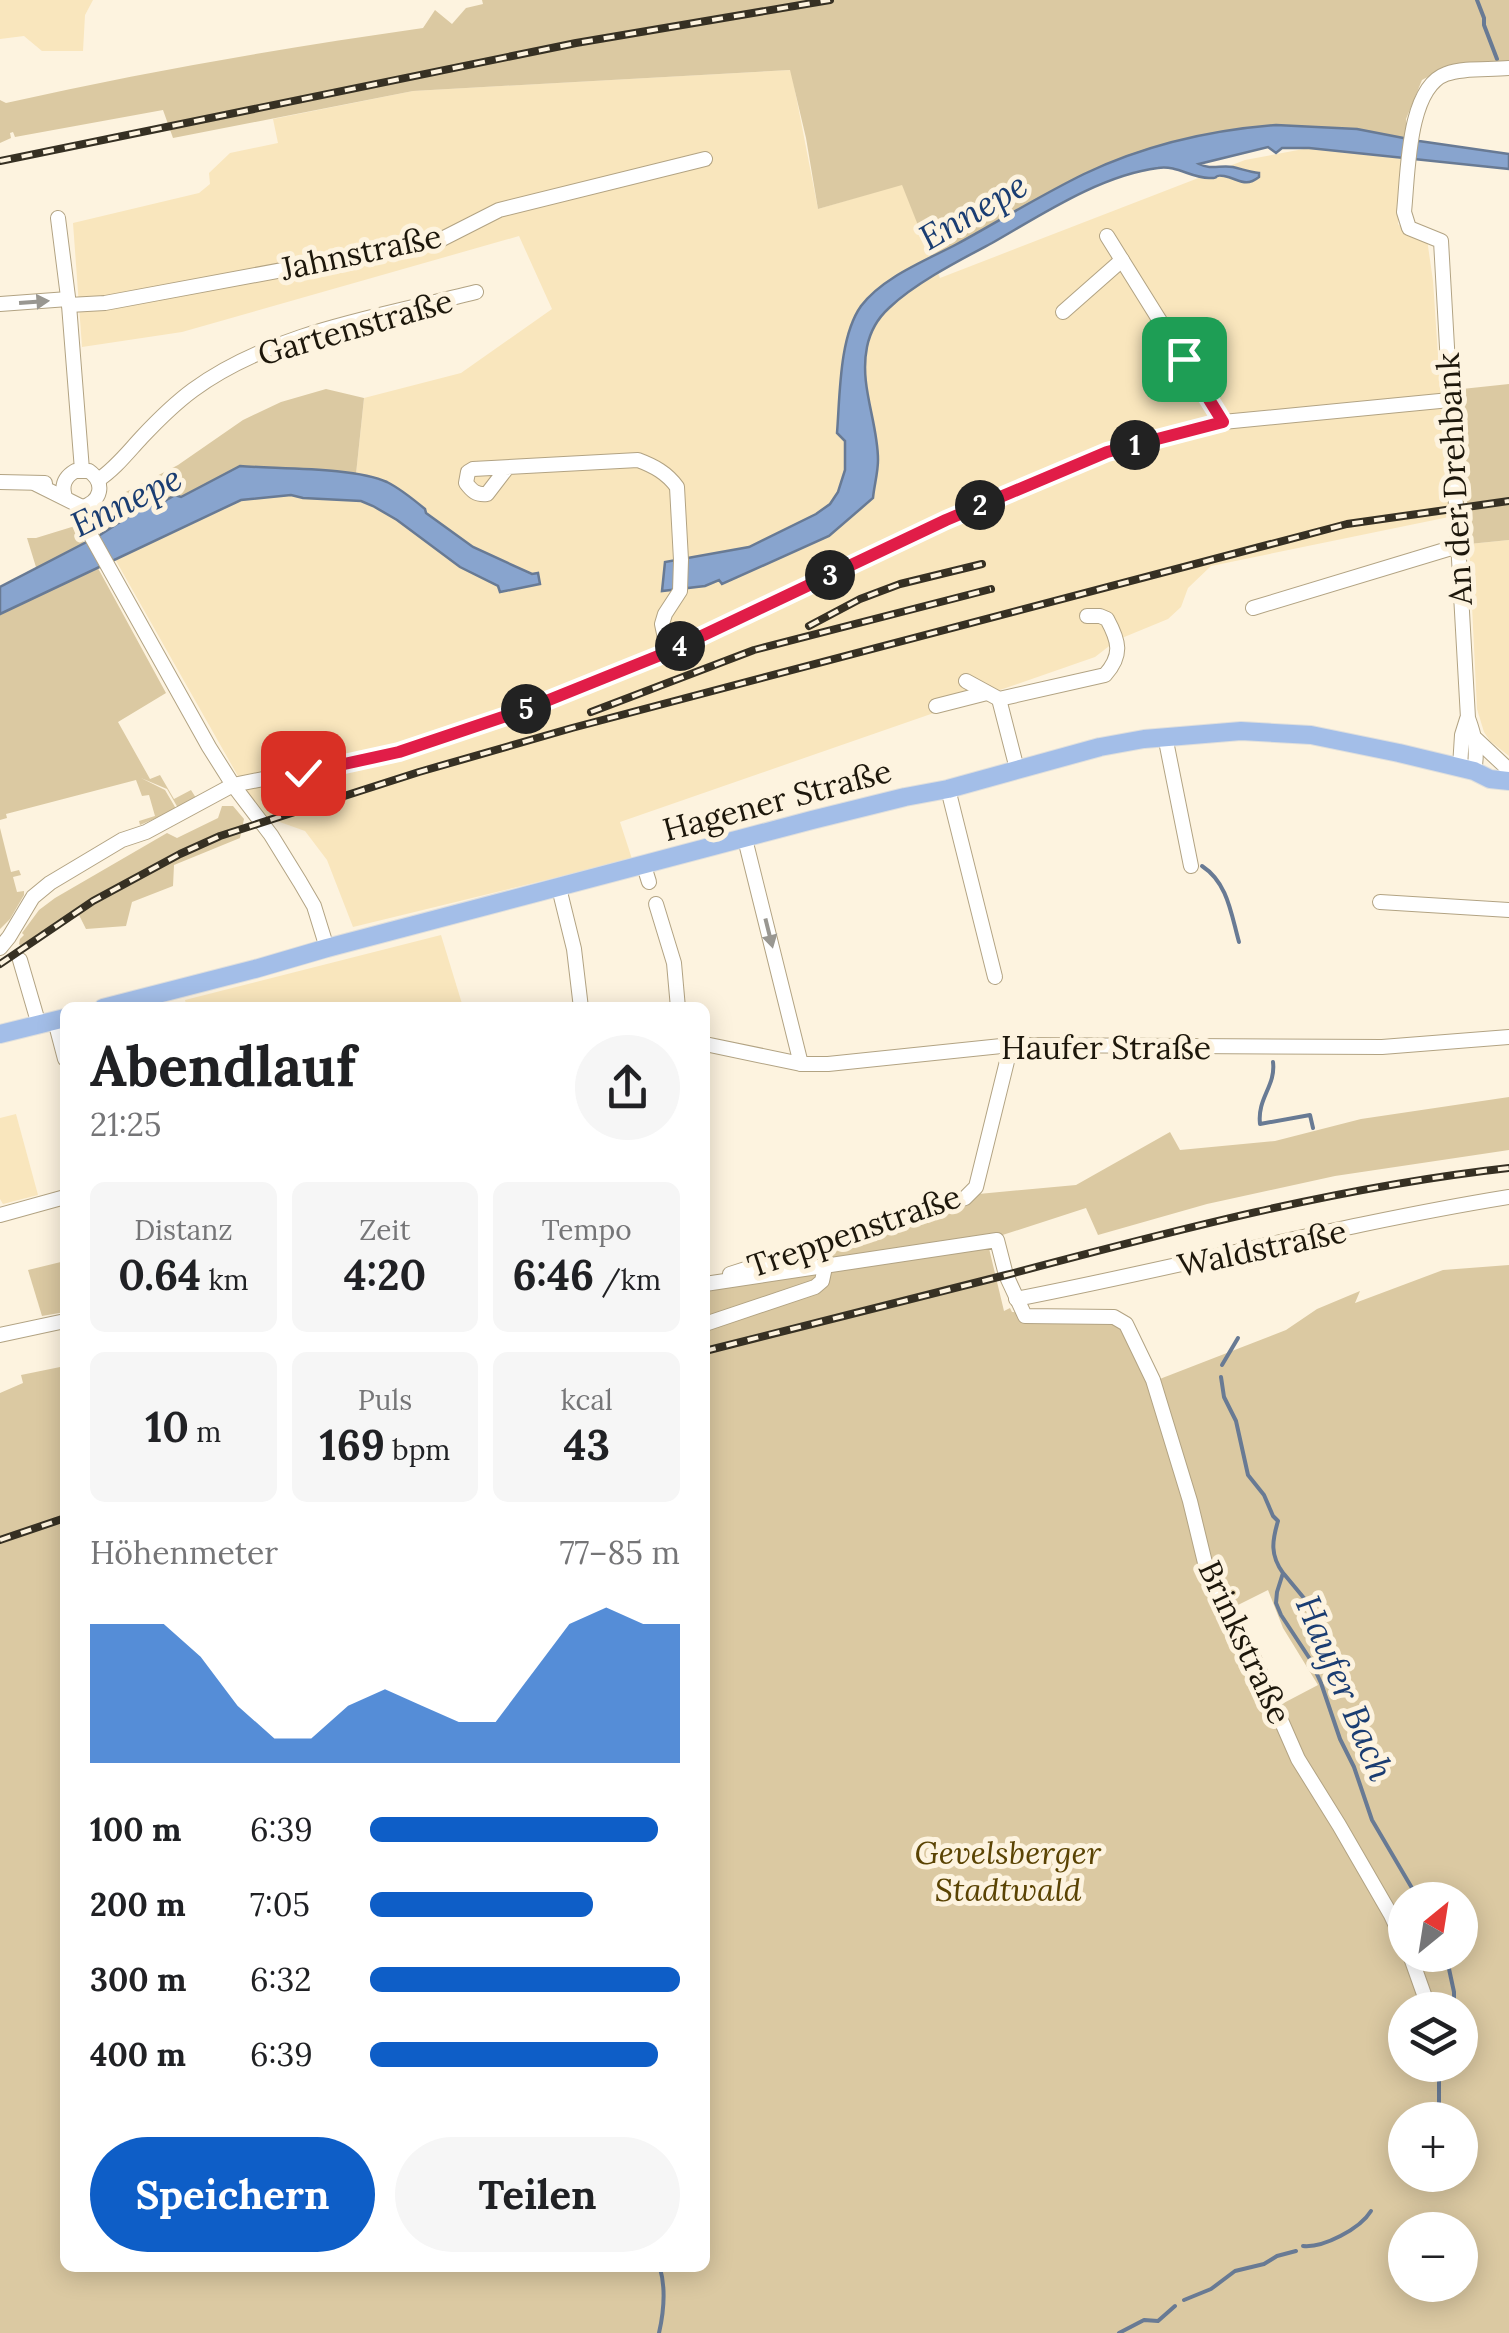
<!DOCTYPE html>
<html lang="de">
<meta charset="utf-8">
<style>
body{margin:0;font-family:Lora,serif;background:#f6f6f6;color:#202124;height:100vh;display:flex;flex-direction:column;font-size:38px;white-space:nowrap}
*{box-sizing:border-box;margin:0}
p{font-size:32px;color:#757577}
.icon{flex:none;width:55px;height:55px;fill:none;stroke:currentColor;stroke-width:2;stroke-linecap:round;stroke-linejoin:round}
.map{position:relative;flex:1;overflow:hidden}
.side{position:absolute;left:60px;top:1002px;width:650px;height:1270px;display:flex;flex-direction:column;background:#fff;border-radius:15px;box-shadow:0 5px 25px #0003}
.side>*{flex:none}
.needle{width:65px;rotate:30deg}
.controls{position:absolute;left:1388px;top:1882px;display:grid;gap:20px}
.controls a{display:grid;place-items:center;width:90px;height:90px;border-radius:50%;background:#fff;box-shadow:0 5px 25px #0003;font-size:50px}
.pin{position:absolute;display:grid;place-items:center;width:85px;height:85px;color:#fff;margin:-42px;border-radius:20px;box-shadow:0 5px 15px #0006}
.km{position:absolute;width:50px;height:50px;margin:-25px;border-radius:50%;background:#222;color:#fff;font-size:28px;line-height:50px;text-align:center}
.round{display:grid;place-items:center;flex:none;width:105px;height:105px;border-radius:52px;background:#f6f6f6}
.headline{display:flex;align-items:center;justify-content:space-between;height:170px;padding:0 30px}
h1{font-size:55px;font-weight:700;line-height:75px}
.stats{display:grid;grid-template-columns:repeat(3,1fr);gap:15px;height:170px;padding:10px 30px}
.stats div{display:grid;align-content:center;border-radius:15px;background:#f6f6f6;text-align:center}
.stats b{font-size:42px;font-weight:700}
.stats small{font-size:28px;font-weight:400}
.stats p{font-size:28px}
.chart{height:280px;padding:20px 30px}
.chart p{display:flex;justify-content:space-between}
.chart svg{width:100%;height:180px;margin-top:10px;fill:#0e5ec7;opacity:.7}
.action{display:flex;gap:20px;margin-top:auto;padding:20px 30px}
.action a{flex:1;height:115px;border-radius:60px;background:#0e5ec7;color:#fff;font-size:40px;font-weight:700;line-height:115px;text-align:center}
.action a+a{background:#f6f6f6;color:#202124}
ul{padding:0 30px;list-style:none;font-size:32px}
li{display:grid;grid-template-columns:160px 120px 1fr;align-items:center;height:75px}
li i{height:25px;border-radius:12px;background:#0e5ec7}
.map>svg:first-child{display:block}
.built{fill:#f9e6bd}
.green{fill:#dbc9a2;fill-rule:evenodd}
.water{fill:#88a4ce;stroke:#687a94;stroke-width:2.5}
.lines{fill:none;stroke-linecap:round;stroke-linejoin:round}
.stream{stroke:#687a94;stroke-width:4}
.minor-casing{stroke:#b2a383;stroke-width:16}
.major-casing{stroke:#dfdfdd;stroke-width:20}
.minor{stroke:#fff;stroke-width:14}
.major{stroke:#a3bee8;stroke-width:18}
.rail-casing{stroke:#363023;stroke-width:8}
.rail{stroke:#fdf3df;stroke-width:4;stroke-dasharray:11;stroke-linecap:butt}
.oneway{fill:#999791}
.route-casing{stroke:#fff;stroke-width:20}
.route{stroke:#e11d48;stroke-width:12}
.labels{text-anchor:middle;dominant-baseline:central;stroke-width:10;stroke-linejoin:round;paint-order:stroke}
.street-label{font-size:32px;fill:#1d170b;stroke:#fdf3df}
.park-label{font-size:32px;font-style:italic;fill:#5a4303;stroke:#fdf3df}
.water-label{font-size:35px;font-style:italic;fill:#1a3d72;stroke:#fdf3df}
</style>
<div class="map">
<svg width="1509" height="2333" viewBox="0 0 1509 2333">
<rect width="100%" height="100%" fill="#fdf3df"/>
<g class="built">
<path d="M 0,0 L 93,0 L 85,15 L 83,51 L 42,51 L 24,36 L 0,39 Z"/>
<path d="M 791,70 L 818,209 L 902,184 L 940,278 L 1245,160 L 1309,148 L 1405,159 L 1398,224 L 1406,232 L 1427,239 L 1433,281 L 1449,517 L 1211,566 L 1188,588 L 1181,607 L 1168,619 L 1117,640 L 1095,657 L 620,822 L 632,859 L 353,927 L 327,860 L 305,831 L 260,815 L 98,529 L 106,529 L 356,474 L 364,398 L 461,373 L 552,309 L 519,236 L 182,332 L 82,347 L 73,223 L 199,193 L 210,184 L 209,173 L 230,153 L 278,143 L 273,119 L 413,91 Z"/>
<path d="M 1509,540 L 1509,756 L 1490,741 L 1484,732 L 1477,709 L 1469,544 Z"/>
<path d="M 441,935 L 463,1007 L 187,1008 L 185,1000 Z"/>
<path d="M 16,1114 L 38,1195 L 3,1204 L 0,1199 L 0,1118 Z"/>
</g>
<g class="green">
<path d="M 482,0 L 1509,0 L 1509,61 L 1448,66 L 1422,80 L 1406,119 L 1407,139 L 1357,129 L 1276,125 L 1234,129 L 1177,142 L 1128,156 L 1084,174 L 931,258 L 902,185 L 818,209 L 806,138 L 790,70 L 413,91 L 173,138 L 163,110 L 15,137 L 13,132 L 10,133 L 11,138 L 0,143 L 0,100 L 6,103 C 144,72 283,48 423,28 L 435,10 L 452,24 L 466,8 L 483,4 Z"/>
<path d="M 1509,384 L 1509,540 L 1469,544 L 1462,389 Z"/>
<path d="M 326,389 L 364,398 L 356,474 L 240,466 L 180,497 L 175,495 L 163,502 L 157,498 L 106,530 L 98,529 L 91,518 L 93,509 L 178,465 L 243,420 L 281,402 Z"/>
<path d="M 75,526 L 166,693 L 118,722 L 150,779 L 160,775 L 174,799 L 191,790 L 196,798 L 178,808 L 167,789 L 141,778 L 165,790 L 175,807 L 175,810 L 140,825 L 139,821 L 155,816 L 149,795 L 142,796 L 136,780 L 6,814 L 7,818 L 0,820 L 0,614 L 44,593 L 27,538 L 36,538 Z"/>
<path d="M 222,806 L 233,806 L 244,819 L 240,838 L 174,865 L 173,886 L 132,902 L 126,926 L 86,929 L 79,915 L 24,950 L 19,944 L 20,939 L 24,935 L 22,933 L 39,910 L 55,898 L 167,833 L 177,838 L 218,818 Z"/>
<path d="M 0,828 L 11,872 L 19,870 L 21,875 L 13,877 L 17,892 L 24,891 L 24,895 L 10,919 L 0,929 Z"/>
<path d="M 1509,1097 L 1509,1150 L 1335,1176 L 1207,1204 L 1098,1235 L 1086,1208 L 987,1240 L 1004,1311 L 1010,1308 L 1012,1312 L 1114,1315 L 1124,1326 L 1152,1382 L 1286,1330 L 1317,1309 L 1360,1291 L 1355,1303 L 1443,1270 L 1509,1265 L 1509,2333 L 0,2333 L 0,1393 L 23,1383 L 21,1375 L 65,1366 L 65,2268 L 705,2268 L 705,1282 L 968,1195 L 1076,1185 L 1170,1132 L 1180,1150 L 1275,1141 L 1361,1119 ZM 1268,1590 L 1283,1628 L 1318,1685 L 1278,1706 L 1232,1608 ZM 1405,1900 L 1460,1900 L 1460,1955 L 1405,1955 ZM 1405,2010 L 1460,2010 L 1460,2065 L 1405,2065 ZM 1405,2120 L 1460,2120 L 1460,2175 L 1405,2175 ZM 1405,2230 L 1460,2230 L 1460,2285 L 1405,2285 Z"/>
<path d="M 65,1261 L 65,1312 L 42,1316 L 28,1270 Z"/>
</g>
<g class="water">
<path d="M 1276,125 L 1357,129 L 1419,141 L 1509,154 L 1509,169 L 1309,148 L 1282,148 L 1276,153 L 1268,147 L 1199,164 C 1211,170 1220,165 1233,167 C 1242,169 1249,172 1259,173 L 1259,177 C 1245,188 1239,179 1224,176 C 1211,174 1222,179 1209,178 C 1191,178 1177,165 1158,168 C 1101,175 1041,215 992,243 C 960,260 915,283 889,308 C 878,318 870,332 867,347 C 859,386 878,422 878,460 C 878,473 874,486 873,498 L 829,536 L 722,584 L 719,580 L 705,586 L 662,591 L 665,562 L 749,547 L 816,514 L 830,504 L 838,492 L 845,470 L 845,441 L 837,433 C 840,396 839,337 861,306 C 883,277 925,261 957,244 C 999,221 1041,195 1084,174 C 1143,146 1211,130 1276,125 Z"/>
<path d="M 240,466 C 278,469 355,467 387,482 C 401,489 413,499 425,509 L 426,513 L 473,547 L 532,574 L 538,573 L 540,584 L 500,592 L 498,586 L 460,567 L 397,520 L 373,506 L 361,501 L 303,498 L 291,495 L 241,500 L 0,614 L 0,587 L 100,535 L 157,498 L 163,502 L 175,495 L 181,497 Z"/>
</g>
<g class="lines">
<g class="stream">
<path d="M 1477,0 L 1484,18 L 1484,25 L 1497,59"/>
<path d="M 1202,866 C 1228,883 1231,914 1239,942"/>
<path d="M 1273,1062 C 1276,1086 1257,1098 1260,1124 L 1310,1115 L 1313,1128"/>
<path d="M 1222,1365 L 1238,1338"/>
<path d="M 1221,1377 L 1224,1397 L 1236,1421 L 1248,1475 L 1264,1495 L 1273,1516 L 1278,1521 C 1272,1541 1270,1555 1283,1573 L 1277,1592 L 1276,1603 L 1281,1615 L 1310,1659 L 1321,1683 L 1340,1739 L 1354,1767 L 1372,1820 L 1419,1900"/>
<path d="M 1284,1574 L 1313,1609"/>
<path d="M 1446,1955 L 1454,1992 L 1454,2010"/>
<path d="M 1435,2120 L 1439,2103 L 1439,2065"/>
<path d="M 1303,2246 C 1323,2248 1360,2229 1371,2211"/>
<path d="M 1184,2300 L 1211,2289 L 1235,2271 L 1264,2264 L 1277,2256 L 1296,2251"/>
<path d="M 659,2333 C 664,2311 666,2289 660,2268"/>
<path d="M 1119,2333 L 1144,2320 L 1158,2321 L 1175,2306"/>
</g>
<defs>
<g id="minor">
<path d="M 58,218 L 69,305 L 82,470"/>
<path d="M 1107,236 L 1223,422"/>
<path d="M 0,304 L 68,299"/>
<path d="M 69,305 L 105,303 L 438,241 L 499,210 L 705,159"/>
<path d="M 1063,312 L 1122,260"/>
<path d="M 507,468 L 487,494 C 476,495 472,491 466,483 L 468,472 L 473,469 L 638,460 C 654,466 667,473 677,487 L 681,560 L 680,591 L 665,614 L 662,624 L 668,652"/>
<path d="M 98,480 C 115,469 128,452 142,437 C 158,420 174,404 193,390 C 272,332 382,316 476,292"/>
<path d="M 0,482 L 45,483"/>
<path d="M 36,484 L 82,507 C 101,502 106,483 89,471 L 75,471 C 65,477 61,485 65,497"/>
<path d="M 82,507 L 83,517 L 90,534 L 209,747 L 233,785 L 271,835 L 300,882 L 314,906 L 327,948"/>
<path d="M 1253,608 L 1458,546"/>
<path d="M 966,681 L 999,699 L 1105,675 C 1123,655 1119,641 1107,619 L 1100,616 L 1087,616"/>
<path d="M 999,699 L 1017,769"/>
<path d="M 936,706 L 987,693"/>
<path d="M 1165,736 L 1191,866"/>
<path d="M 1476,739 L 1509,770"/>
<path d="M 1460,767 L 1462,735 L 1467,719"/>
<path d="M 1474,771 C 1478,751 1475,737 1468,718 L 1441,241 L 1409,228 L 1404,212 C 1408,176 1407,88 1446,74 C 1465,67 1489,70 1509,68"/>
<path d="M 948,789 L 995,977"/>
<path d="M 745,839 L 801,1064"/>
<path d="M 644,866 L 649,882"/>
<path d="M 559,888 L 574,949 L 581,1008"/>
<path d="M 1380,902 L 1509,910"/>
<path d="M 656,904 L 674,963 L 678,1008"/>
<path d="M 0,948 L 9,937 L 33,897 L 50,883 L 122,840 L 146,832 L 233,785 L 399,752 L 524,710 L 668,652 L 947,520 L 1107,451 L 1223,422 L 1450,400"/>
<path d="M 20,960 L 39,1025"/>
<path d="M 55,1021 L 65,1059"/>
<path d="M 705,1044 L 801,1064 L 828,1064 L 1011,1045 L 1382,1047 L 1509,1037"/>
<path d="M 0,1215 L 65,1197"/>
<path d="M 730,1274 L 965,1198 L 976,1187 L 1011,1045"/>
<path d="M 705,1284 L 997,1240 L 1006,1275 L 1025,1316 L 1114,1317 L 1126,1324 L 1153,1380 L 1190,1501 L 1207,1571 L 1252,1654 L 1298,1759 L 1339,1825 L 1391,1915 L 1405,1945"/>
<path d="M 1016,1299 C 1181,1267 1343,1224 1509,1197"/>
<path d="M 705,1324 L 815,1287 L 822,1281 L 825,1267"/>
<path d="M 0,1335 L 65,1321"/>
<path d="M 1410,1955 L 1426,2000"/>
</g>
<g id="major">
<path d="M 103,1008 L 255,969 L 327,948 L 812,820 L 905,797 L 948,789 L 1100,747 L 1144,739 L 1241,731 L 1311,735 L 1399,753 L 1474,771 L 1490,779 L 1509,781"/>
<path d="M 0,1034 L 65,1018"/>
</g>
</defs>
<use href="#minor" class="minor-casing"/>
<use href="#major" class="major-casing"/>
<use href="#minor" class="minor"/>
<use href="#major" class="major"/>
<defs>
<g id="rail">
<path d="M 0,161 L 576,43 L 830,0"/>
<path d="M 809,626 L 860,599 L 900,584 L 982,564"/>
<path d="M 591,712 L 754,650 L 991,589"/>
<path d="M 0,964 L 93,901 L 180,854 L 220,836 L 419,772 L 572,728 L 1347,524 L 1509,501"/>
<path d="M 705,1351 C 805,1325 906,1301 1006,1275 C 1172,1231 1338,1187 1509,1168"/>
<path d="M 0,1540 L 65,1518"/>
</g>
</defs>
<use href="#rail" class="rail-casing"/>
<use href="#rail" class="rail"/>
</g>
<defs><path id="oneway-solid" d="M-6-.8H1V-3.2L6.5 0L1 3.2V.8H-6Z" transform="scale(2.5)"/></defs>
<g class="oneway">
<use href="#oneway-solid" transform="translate(34 302) rotate(-4)"/>
<use href="#oneway-solid" transform="translate(769 933) rotate(76)"/>
</g>
<g class="lines">
<defs>
<path id="route" d="M 303,773 L 399,752 L 524,710 L 668,652 L 946,520 L 1107,452 L 1223,422 L 1184,359"/>
</defs>
<use href="#route" class="route-casing"/>
<use href="#route" class="route"/>
</g>
<g class="labels">
<g class="street-label">
<text transform="translate(361 252) rotate(-12)">Jahnstraße</text>
<text transform="translate(355 327) rotate(-16)">Gartenstraße</text>
<text transform="translate(1454 479) rotate(-93)">An der Drehbank</text>
<text transform="translate(777 800) rotate(-15)">Hagener Straße</text>
<text x="1106" y="1047">Haufer Straße</text>
<text transform="translate(854 1231) rotate(-19)">Treppenstraße</text>
<text transform="translate(1262 1248) rotate(-12)">Waldstraße</text>
<text transform="translate(1245 1642) rotate(65)">Brinkstraße</text>
</g>
<g class="park-label">
<text x="1008" y="1852">Gevelsberger<tspan x="1008" dy="37">Stadtwald</tspan></text>
</g>
<g class="water-label">
<text transform="translate(973 211) rotate(-30)">Ennepe</text>
<text transform="translate(126 501) rotate(-26)">Ennepe</text>
<text transform="translate(1345 1688) rotate(67)">Haufer Bach</text>
</g>
</g>
</svg>
<div class="controls">
<a><svg class="needle" viewBox="-14 -14 28 28"><path d="M0-13l5 13h-10z" fill="#e53935"/><path d="M0 13l5-13h-10z" fill="#757577"/></svg></a>
<a><svg class="icon" aria-label="layers" viewBox="0 0 24 24"><path d="M12 4l9 5-9 5-9-5zM3 14l9 5 9-5"/></svg></a>
<a>+</a>
<a>−</a>
</div>
<div class="pin" style="left:1184px;top:359px;background:#1e9e55"><svg class="icon" aria-label="arrive" viewBox="0 0 24 24"><path d="M6 21V4h12l-3 4 3 4H6"/></svg></div>
<div class="pin" style="left:303px;top:773px;background:#d93025"><svg class="icon" aria-label="check" viewBox="0 0 24 24"><path d="M5 12l5 5 9-10"/></svg></div>
<b class="km" style="left:1135px;top:445px">1</b>
<b class="km" style="left:980px;top:505px">2</b>
<b class="km" style="left:830px;top:575px">3</b>
<b class="km" style="left:680px;top:646px">4</b>
<b class="km" style="left:526px;top:709px">5</b>
<section class="side">
<div class="headline"><div><h1>Abendlauf</h1><p>21:25</p></div><a class="round"><svg class="icon" aria-label="share" viewBox="0 0 24 24"><path d="M12 15V3M7 8l5-5 5 5M5 13v7h14v-7"/></svg></a></div>
<div class="stats">
<div><p>Distanz</p><b>0.64<small> km</small></b></div>
<div><p>Zeit</p><b>4:20</b></div>
<div><p>Tempo</p><b>6:46<small> /km</small></b></div>
</div>
<div class="stats">
<div><b>10<small> m</small></b></div>
<div><p>Puls</p><b>169<small> bpm</small></b></div>
<div><p>kcal</p><b>43</b></div>
</div>
<div class="chart"><p><span>Höhenmeter</span>77–85 m</p>
<svg viewBox="0 0 160 44" preserveAspectRatio="none"><path d="M0 44V10L10 10L20 10L30 18L40 30L50 38L60 38L70 30L80 26L90 30L100 34L110 34L120 22L130 10L140 6L150 10L160 10V44z"/></svg>
</div>
<ul>
<li><b>100 m</b>6:39<i style="width:93%"></i></li>
<li><b>200 m</b>7:05<i style="width:72%"></i></li>
<li><b>300 m</b>6:32<i style="width:100%"></i></li>
<li><b>400 m</b>6:39<i style="width:93%"></i></li>
</ul>
<div class="action"><a>Speichern</a><a>Teilen</a></div>
</section>
</div>
